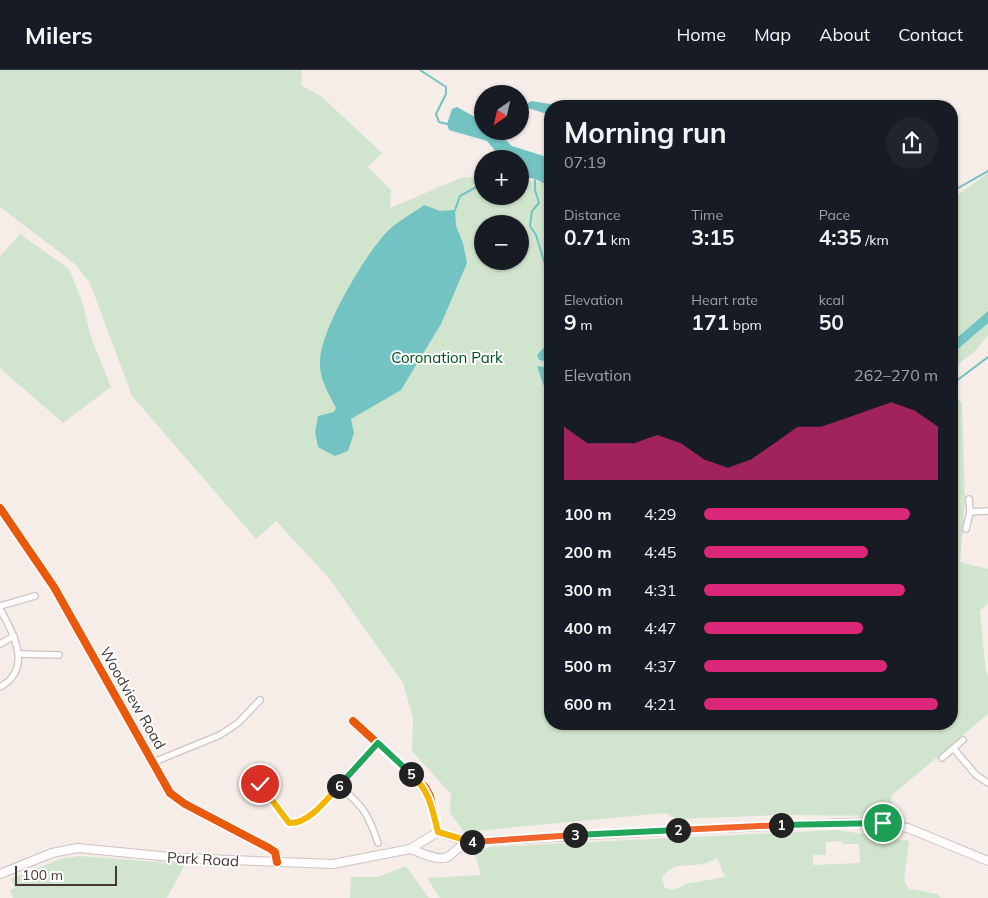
<!DOCTYPE html>
<meta charset="utf-8">
<style>
body{margin:0;font-family:Mulish,sans-serif;background:#20242c;color:#f1f3f6;height:100vh;display:flex;flex-direction:column;font-size:19px;white-space:nowrap}
*{box-sizing:border-box;margin:0}
p{font-size:16px;color:#9ea1a6}
.icon{flex:none;width:28px;height:28px;fill:none;stroke:currentColor;stroke-width:2;stroke-linecap:round;stroke-linejoin:round}
.map{position:relative;flex:1;overflow:hidden}
.details{position:absolute;left:544px;top:30px;width:414px;height:630px;display:flex;flex-direction:column;background:#171b24;border-radius:20px;box-shadow:0 1px 4px #0004}
.details>*{flex:none}
.needle{width:32px;rotate:214deg}
.buttons{position:absolute;left:474px;top:15px;display:grid;gap:10px}
.buttons a{display:grid;place-items:center;width:55px;height:55px;border-radius:50%;background:#171b24;box-shadow:0 1px 4px #0004;font-size:25px}
.scale{position:absolute;left:15px;bottom:12px;width:102px;box-sizing:border-box;padding-left:5px;border:2px solid #453834;border-top:0;font-size:14px;line-height:18px;white-space:nowrap;color:#453834;-webkit-text-stroke:4px #fff;paint-order:stroke}
.pin{position:absolute;display:grid;place-items:center;width:42px;height:42px;color:#fff;margin:-21px;border:2px solid #fff;border-radius:50%;box-shadow:0 1px 5px #0007}
.km{position:absolute;width:25px;height:25px;margin:-12px;border-radius:50%;background:#222;color:#fff;font-size:14px;line-height:25px;text-align:center}
.round{display:grid;place-items:center;flex:none;width:52px;height:52px;border-radius:26px;background:#20242c}
.headline{display:flex;align-items:center;justify-content:space-between;height:85px;padding:0 20px}
h1{font-size:28px;font-weight:700;line-height:38px}
.stats{display:grid;grid-template-columns:repeat(3,1fr);gap:8px;height:85px;padding:5px 20px}
.stats div{display:grid;align-content:center}
.stats b{font-size:21px;font-weight:700}
.stats small{font-size:14px;font-weight:400}
.stats p{font-size:14px}
.chart{height:140px;padding:10px 20px}
.chart p{display:flex;justify-content:space-between}
.chart svg{width:100%;height:90px;margin-top:5px;fill:#db2777;opacity:.7}
ul{padding:0 20px;list-style:none;font-size:16px}
li{display:grid;grid-template-columns:80px 60px 1fr;align-items:center;height:38px}
li i{height:12px;border-radius:6px;background:#db2777}
header{display:flex;align-items:center;gap:30px;box-sizing:border-box;height:70px;padding:0 25px;background:#171b24;border-bottom:1px solid #363941}
header strong{font-size:24px}
nav{display:flex;gap:28px;margin-inline-start:auto;font-size:18px}
.map>svg:first-child{display:block}
.green{fill:#d1e5ce;fill-rule:evenodd}
.water{fill:#72c3c2}
.lines{fill:none;stroke-linecap:round;stroke-linejoin:round}
.stream{stroke:#72c3c2;stroke-width:2}
.street-casing{stroke:#cdc3c0;stroke-width:8}
.secondary-casing{stroke:#cdc3c0;stroke-width:10}
.street{stroke:#fefcfc;stroke-width:5.5}
.secondary{stroke:#fefcfc;stroke-width:8}
.cycleway-casing{stroke:#fff;stroke-width:11}
.cycleway{stroke:#e8590c;stroke-width:8}
.split-1-casing{stroke:#fff;stroke-width:10}
.split-2-casing{stroke:#fff;stroke-width:10}
.split-3-casing{stroke:#fff;stroke-width:10}
.split-4-casing{stroke:#fff;stroke-width:10}
.split-5-casing{stroke:#fff;stroke-width:10}
.split-6-casing{stroke:#fff;stroke-width:10}
.split-7-casing{stroke:#fff;stroke-width:10}
.split-1{stroke:#22a559;stroke-width:6}
.split-2{stroke:#f0652b;stroke-width:6}
.split-3{stroke:#22a559;stroke-width:6}
.split-4{stroke:#f0652b;stroke-width:6}
.split-5{stroke:#f5b400;stroke-width:6}
.split-6{stroke:#22a559;stroke-width:6}
.split-7{stroke:#f5b400;stroke-width:6}
.labels{text-anchor:middle;dominant-baseline:central;stroke-width:4;stroke-linejoin:round;paint-order:stroke}
.park-label{font-size:15px;fill:#004f1d;stroke:#fff}
.street-label{font-size:15px;fill:#453834;stroke:#fff}
</style>
<header>
<strong>Milers</strong>
<nav><a>Home</a><a>Map</a><a>About</a><a>Contact</a></nav>
</header>
<div class="map">
<svg width="988" height="828" viewBox="0 0 988 828">
<rect width="100%" height="100%" fill="#f6ece8"/>
<g class="green">
<path d="M 0,0 L 302,0 L 301,15 L 322,27 L 382,83 L 368,97 L 391,120 L 390,138 L 463,107 L 482,108 L 482,126 L 520,126 L 520,110 L 550,113 L 550,654 L 951,654 L 951,386 L 955,385 L 951,325 L 962,333 L 965,429 L 960,492 L 988,499 L 988,533 L 980,541 L 986,603 L 988,604 L 988,644 L 891,726 L 894,746 L 784,745 L 677,749 L 665,743 L 464,762 L 450,743 L 451,724 L 412,681 L 413,648 L 403,613 L 329,508 L 276,451 L 256,469 L 132,326 L 90,213 L 75,194 L 0,137 ZM 482,154 L 520,154 L 520,191 L 482,191 Z"/>
<path d="M 988,103 L 988,265 L 975,281 L 951,300 L 951,130 Z"/>
<path d="M 20,164 L 69,199 L 82,231 L 91,267 L 111,317 L 63,353 L 0,298 L 0,186 Z"/>
<path d="M 837,760 L 909,771 L 904,810 L 909,819 L 938,824 L 941,828 L 440,828 L 427,808 L 481,805 L 475,784 L 489,777 ZM 841,771 L 842,774 L 859,774 L 860,793 L 813,795 L 813,785 L 826,785 L 826,772 ZM 717,788 L 725,807 L 686,814 L 673,820 L 665,818 L 662,808 C 672,791 688,797 702,794 C 707,793 712,790 717,788 Z"/>
<path d="M 79,786 L 185,794 L 167,828 L 13,828 L 10,820 L 15,818 L 11,809 L 60,789 Z"/>
<path d="M 406,796 L 429,828 L 350,828 L 351,807 L 378,807 Z"/>
</g>
<g class="water">
<path d="M 531,31 L 563,36 L 550,36 L 550,45 L 528,38 L 527,34 Z"/>
<path d="M 457,37 L 482,51 L 482,61 L 496,61 L 512,76 L 550,88 L 550,114 C 542,114 535,107 528,108 L 520,117 L 520,89 L 502,89 L 487,71 L 449,60 L 447,54 L 452,39 Z"/>
<path d="M 424,135 L 440,141 L 455,140 L 456,156 L 463,173 L 467,193 L 441,254 L 401,320 L 351,349 L 354,363 L 348,381 L 335,386 L 318,377 L 315,362 L 318,346 L 334,342 L 336,338 C 329,324 320,310 320,295 C 318,263 363,189 384,165 C 394,153 412,144 424,135 Z"/>
<path d="M 988,241 L 988,253 L 951,285 L 951,273 Z"/>
<path d="M 550,271 L 550,292 L 539,290 L 537,285 Z"/>
<path d="M 537,296 L 550,298 L 550,327 L 543,314 Z"/>
</g>
<g class="lines">
<g class="stream">
<path d="M 420,0 L 446,17 L 446,24 L 436,44 L 439,52 L 447,54"/>
<path d="M 535,110 L 535,120 L 539,133 L 532,141 L 530,156 L 536,165 L 550,211"/>
<path d="M 951,122 L 988,101"/>
<path d="M 455,140 L 460,126 L 482,114"/>
<path d="M 951,315 L 988,287"/>
</g>
<defs>
<g id="street">
<path d="M 0,438 L 54,517 L 170,723 L 185,734 L 269,778 L 275,782 L 277,792"/>
<path d="M 970,442 L 988,441"/>
<path d="M 966,459 L 970,442 L 969,429"/>
<path d="M 0,536 L 35,526"/>
<path d="M 0,539 C 14,564 33,599 0,617"/>
<path d="M 0,574 L 14,566"/>
<path d="M 20,584 L 59,585"/>
<path d="M 353,651 L 425,717 L 430,726 L 438,762"/>
<path d="M 954,679 L 976,705 L 988,713"/>
<path d="M 942,688 L 963,670"/>
<path d="M 154,692 L 220,665 L 238,653 L 260,630"/>
<path d="M 249,703 L 259,712 L 289,753 C 314,754 361,692 378,673"/>
<path d="M 339,716 C 363,736 368,743 378,773"/>
</g>
<g id="secondary">
<path d="M 410,779 C 420,782 440,793 449,786 C 456,781 460,775 469,772 L 699,759 L 868,752 L 908,758 L 988,791"/>
<path d="M 0,804 L 52,783 L 78,778 L 181,788 L 333,794 L 410,779 L 438,762 L 469,772"/>
</g>
</defs>
<use href="#street" class="street-casing"/>
<use href="#secondary" class="secondary-casing"/>
<use href="#street" class="street"/>
<use href="#secondary" class="secondary"/>
<defs>
<g id="cycleway">
<path d="M 0,438 L 54,517 L 170,723 L 185,734 L 269,778 L 275,782 L 277,792"/>
<path d="M 353,651 L 425,717 L 430,726 L 438,762"/>
</g>
</defs>
<use href="#cycleway" class="cycleway-casing"/>
<use href="#cycleway" class="cycleway"/>
</g>
<g class="lines">
<defs>
<path id="split-1" d="M 781,755 L 883,753"/>
<path id="split-2" d="M 678,760 L 781,755"/>
<path id="split-3" d="M 575,765 L 678,760"/>
<path id="split-4" d="M 472,772 L 575,765"/>
<path id="split-5" d="M 411,704 C 430,721 432,739 438,762 L 472,772"/>
<path id="split-6" d="M 339,716 L 378,673 L 411,704"/>
<path id="split-7" d="M 260,714 L 289,753 C 309,754 326,730 339,716"/>
</defs>
<use href="#split-1" class="split-1-casing"/>
<use href="#split-2" class="split-2-casing"/>
<use href="#split-3" class="split-3-casing"/>
<use href="#split-4" class="split-4-casing"/>
<use href="#split-5" class="split-5-casing"/>
<use href="#split-6" class="split-6-casing"/>
<use href="#split-7" class="split-7-casing"/>
<use href="#split-1" class="split-1"/>
<use href="#split-2" class="split-2"/>
<use href="#split-3" class="split-3"/>
<use href="#split-4" class="split-4"/>
<use href="#split-5" class="split-5"/>
<use href="#split-6" class="split-6"/>
<use href="#split-7" class="split-7"/>
</g>
<g class="labels">
<g class="park-label">
<text x="447" y="287">Coronation Park</text>
</g>
<g class="street-label">
<text transform="translate(133 628) rotate(60)">Woodview Road</text>
<text transform="translate(203 789) rotate(3)">Park Road</text>
</g>
</g>
</svg>
<div class="buttons">
<a><svg class="needle" viewBox="-14 -14 28 28"><path d="M0-13l5 13h-10z" fill="#e53935"/><path d="M0 13l5-13h-10z" fill="#9ea1a6"/></svg></a>
<a>+</a>
<a>−</a>
</div>
<div class="scale">100 m</div>
<div class="pin" style="left:883px;top:753px;background:#1e9e55"><svg class="icon" aria-label="arrive" viewBox="0 0 24 24"><path d="M6 21V4h12l-3 4 3 4H6"/></svg></div>
<div class="pin" style="left:260px;top:714px;background:#d93025"><svg class="icon" aria-label="check" viewBox="0 0 24 24"><path d="M5 12l5 5 9-10"/></svg></div>
<b class="km" style="left:781px;top:755px">1</b>
<b class="km" style="left:678px;top:760px">2</b>
<b class="km" style="left:575px;top:765px">3</b>
<b class="km" style="left:472px;top:772px">4</b>
<b class="km" style="left:411px;top:704px">5</b>
<b class="km" style="left:339px;top:716px">6</b>
<section class="details">
<div class="headline"><div><h1>Morning run</h1><p>07:19</p></div><a class="round"><svg class="icon" aria-label="share" viewBox="0 0 24 24"><path d="M12 15V3M7 8l5-5 5 5M5 13v7h14v-7"/></svg></a></div>
<div class="stats">
<div><p>Distance</p><b>0.71<small> km</small></b></div>
<div><p>Time</p><b>3:15</b></div>
<div><p>Pace</p><b>4:35<small> /km</small></b></div>
</div>
<div class="stats">
<div><p>Elevation</p><b>9<small> m</small></b></div>
<div><p>Heart rate</p><b>171<small> bpm</small></b></div>
<div><p>kcal</p><b>50</b></div>
</div>
<div class="chart"><p><span>Elevation</span>262–270 m</p>
<svg viewBox="0 0 160 44" preserveAspectRatio="none"><path d="M0 44V18L10 26L20 26L30 26L40 22L50 26L60 34L70 38L80 34L90 26L100 18L110 18L120 14L130 10L140 6L150 10L160 18V44z"/></svg>
</div>
<ul>
<li><b>100 m</b>4:29<i style="width:88%"></i></li>
<li><b>200 m</b>4:45<i style="width:70%"></i></li>
<li><b>300 m</b>4:31<i style="width:86%"></i></li>
<li><b>400 m</b>4:47<i style="width:68%"></i></li>
<li><b>500 m</b>4:37<i style="width:78%"></i></li>
<li><b>600 m</b>4:21<i style="width:100%"></i></li>
</ul>
</section>
</div>
